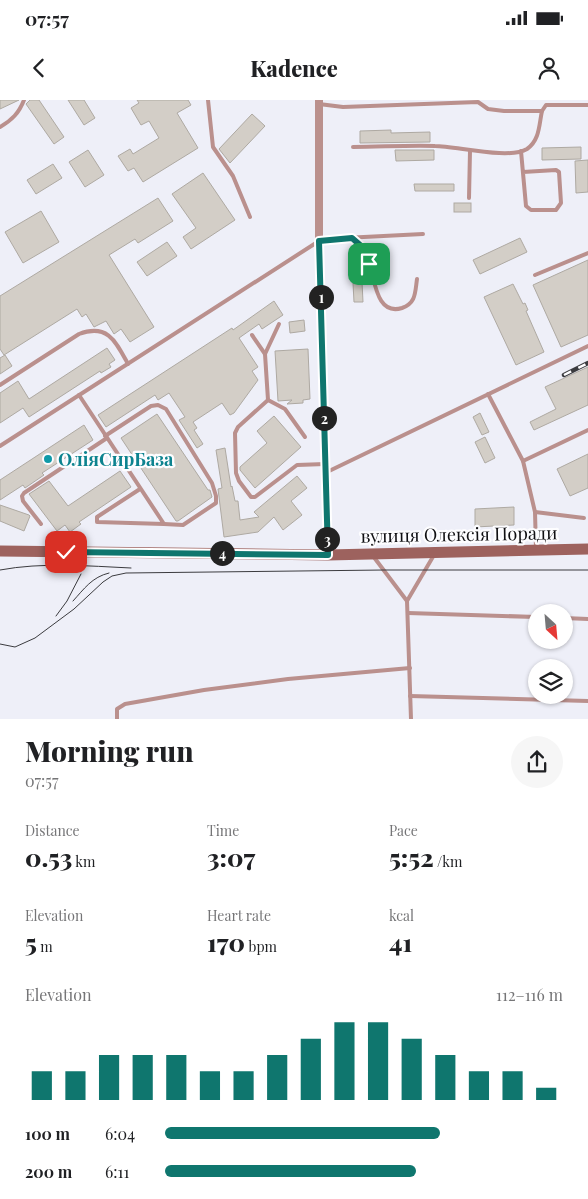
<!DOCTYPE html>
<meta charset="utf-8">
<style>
body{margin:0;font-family:"Playfair Display",serif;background:#f6f6f6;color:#202124;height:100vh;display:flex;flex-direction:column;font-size:19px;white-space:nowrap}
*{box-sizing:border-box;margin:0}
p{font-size:16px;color:#757577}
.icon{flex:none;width:28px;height:28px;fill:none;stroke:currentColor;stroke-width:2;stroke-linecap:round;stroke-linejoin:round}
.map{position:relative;height:619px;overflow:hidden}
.details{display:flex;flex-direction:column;background:#fff;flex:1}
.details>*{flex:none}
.needle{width:32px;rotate:154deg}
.tools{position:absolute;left:528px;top:504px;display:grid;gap:10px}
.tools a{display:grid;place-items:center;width:45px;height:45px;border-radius:50%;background:#fff;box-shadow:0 1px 4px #0004;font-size:25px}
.pin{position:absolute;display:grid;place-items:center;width:42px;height:42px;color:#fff;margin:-21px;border-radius:10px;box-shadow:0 2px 8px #0006}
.km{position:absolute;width:25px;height:25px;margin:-12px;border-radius:50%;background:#222;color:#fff;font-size:14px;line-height:25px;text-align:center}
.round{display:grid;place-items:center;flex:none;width:52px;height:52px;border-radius:26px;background:#f6f6f6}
.head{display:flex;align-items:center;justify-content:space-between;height:85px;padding:0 25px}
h1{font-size:28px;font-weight:800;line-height:38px}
.metrics{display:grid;grid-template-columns:repeat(3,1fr);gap:8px;height:85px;padding:5px 25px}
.metrics div{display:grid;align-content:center}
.metrics b{font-size:25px;font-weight:800}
.metrics small{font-size:14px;font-weight:400}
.metrics p{font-size:14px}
.chart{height:140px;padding:10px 25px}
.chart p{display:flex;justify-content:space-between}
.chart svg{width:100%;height:90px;margin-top:5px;stroke:#0f766e;stroke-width:6}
ul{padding:0 25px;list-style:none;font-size:16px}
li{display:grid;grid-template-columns:80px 60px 1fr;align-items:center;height:38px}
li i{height:12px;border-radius:6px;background:#0f766e}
.status{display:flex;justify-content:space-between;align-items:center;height:35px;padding:0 25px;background:#fff;direction:ltr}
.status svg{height:14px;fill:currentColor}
header{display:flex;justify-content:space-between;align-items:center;height:65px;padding:0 25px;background:#fff;font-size:22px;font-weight:800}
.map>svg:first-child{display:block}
.building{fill:#d3cec7;stroke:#aea9a2}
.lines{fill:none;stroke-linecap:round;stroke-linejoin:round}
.lane{stroke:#ba908d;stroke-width:4}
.street{stroke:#ba908d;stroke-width:8}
.secondary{stroke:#9d625e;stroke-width:11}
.tram{stroke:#3b3b3f;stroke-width:1}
.rail-casing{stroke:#3b3b3f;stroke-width:4.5}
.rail{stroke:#fdfdff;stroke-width:2.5;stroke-dasharray:8;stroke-linecap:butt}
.route-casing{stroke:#fff;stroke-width:10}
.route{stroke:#0f766e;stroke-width:6}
.culture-dot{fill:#0f9aa8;stroke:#fdfdff;stroke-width:2}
.labels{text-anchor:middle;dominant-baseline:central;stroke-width:4.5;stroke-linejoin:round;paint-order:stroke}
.culture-label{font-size:18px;font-weight:bold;fill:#0d838f;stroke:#fdfdff;text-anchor:start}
.street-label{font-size:18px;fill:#0f0f12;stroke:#fdfdff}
</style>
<div class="status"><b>07:57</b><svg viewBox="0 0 49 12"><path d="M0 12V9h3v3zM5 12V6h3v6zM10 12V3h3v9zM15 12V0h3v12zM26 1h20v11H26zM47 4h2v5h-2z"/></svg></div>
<header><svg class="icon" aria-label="back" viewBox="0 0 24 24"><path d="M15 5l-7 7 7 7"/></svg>Kadence<svg class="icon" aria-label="person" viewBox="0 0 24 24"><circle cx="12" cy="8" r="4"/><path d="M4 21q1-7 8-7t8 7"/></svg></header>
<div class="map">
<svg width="588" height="619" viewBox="0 0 588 619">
<rect width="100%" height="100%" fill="#eeeff8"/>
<g class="building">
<path d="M 0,0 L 19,0 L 0,9 Z"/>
<path d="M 30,0 L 39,0 L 64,37 L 54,44 L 26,4 Z"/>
<path d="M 68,0 L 84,0 L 95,18 L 84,25 Z"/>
<path d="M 137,0 L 188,0 L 191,5 L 177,13 L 198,48 L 143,82 L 134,68 L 128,71 L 118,56 L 130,49 L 133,54 L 159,38 L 149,21 L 141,25 L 131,8 L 139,3 Z"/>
<path d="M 252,14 L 265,26 L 230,63 L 219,49 Z"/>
<path d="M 391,30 L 391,33 L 430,32 L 430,42 L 360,43 L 360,31 Z"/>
<path d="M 581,47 L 581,59 L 542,60 L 542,48 Z"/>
<path d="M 88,50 L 104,75 L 85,87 L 69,62 Z"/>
<path d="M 395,50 L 434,50 L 434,60 L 396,61 Z"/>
<path d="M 588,60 L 588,92 L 576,93 L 575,61 Z"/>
<path d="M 53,64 L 62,78 L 36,94 L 27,80 Z"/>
<path d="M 203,73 L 235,120 L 191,149 L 183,137 L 196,128 L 172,94 Z"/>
<path d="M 414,84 L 454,84 L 454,91 L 415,91 Z"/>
<path d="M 158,98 L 173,121 L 138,143 L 135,139 L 109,155 L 154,227 L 130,242 L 121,229 L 114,234 L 106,221 L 94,227 L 86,214 L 82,217 L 77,209 L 4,255 L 0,249 L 0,196 Z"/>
<rect x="454" y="103" width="17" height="9"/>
<path d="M 41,111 L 59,142 L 23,163 L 5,132 Z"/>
<path d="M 520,138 L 527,152 L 480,174 L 473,160 Z"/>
<path d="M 167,142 L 177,156 L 147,176 L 137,162 Z"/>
<path d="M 588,160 L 588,235 L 561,247 L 533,185 Z"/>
<path d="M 362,182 L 363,202 L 354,202 L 353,183 Z"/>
<path d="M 513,184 L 523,204 L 525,203 L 528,210 L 526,211 L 544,252 L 516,265 L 484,197 Z"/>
<path d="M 274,201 L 283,215 L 262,229 L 259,224 L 239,238 L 258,267 L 252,271 L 258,280 L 234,313 L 230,315 L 222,303 L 193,322 L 197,328 L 194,330 L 203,344 L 197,348 L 179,320 L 185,317 L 169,293 L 158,300 L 155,295 L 106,327 L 98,315 L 232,228 L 233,230 Z"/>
<path d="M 304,220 L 305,231 L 290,233 L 289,222 Z"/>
<path d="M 107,248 L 115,260 L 109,264 L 111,267 L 101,273 L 100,271 L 29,317 L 23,308 L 0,323 L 0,293 L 18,281 L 29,299 Z"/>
<path d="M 308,249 L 310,299 L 303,300 L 303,303 L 287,304 L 292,300 L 278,301 L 275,251 Z"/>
<path d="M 5,255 L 12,266 L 0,274 L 0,258 Z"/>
<path d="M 588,267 L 588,305 L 534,330 L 530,322 L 556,309 L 545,287 Z"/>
<path d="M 480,313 L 489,332 L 482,335 L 473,317 Z"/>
<path d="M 157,314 L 208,390 L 210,390 L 212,397 L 178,421 L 176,421 L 121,338 Z"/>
<path d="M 274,316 L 301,347 L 255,388 L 240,370 L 240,367 L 267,343 L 257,331 Z"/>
<path d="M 84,325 L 93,340 L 42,373 L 44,375 L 25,388 L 23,385 L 0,400 L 0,380 Z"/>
<path d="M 485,337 L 495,358 L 485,363 L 475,342 Z"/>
<path d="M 225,348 L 231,387 L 232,386 L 235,401 L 238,401 L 240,420 L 259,417 L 254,412 L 297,376 L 307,388 L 291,401 L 302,415 L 283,430 L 274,417 L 258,432 L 224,437 L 218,389 L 222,388 L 216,350 Z"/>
<path d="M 588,354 L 588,388 L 570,396 L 557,369 Z"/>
<path d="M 120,371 L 131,387 L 79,422 L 81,424 L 70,432 L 65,425 L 57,431 L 29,394 L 49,381 L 68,406 Z"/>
<path d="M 0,405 L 29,415 L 30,416 L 24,431 L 0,421 Z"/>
<path d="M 514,407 L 514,425 L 475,427 L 475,409 Z"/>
</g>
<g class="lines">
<g class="lane">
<path d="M 208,0 L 213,47 L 233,76 L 250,117"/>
<path d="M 319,4 L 343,7 L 478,2 L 488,9 L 504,11 L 542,11 L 546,5 L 588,5"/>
<path d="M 0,27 C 12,20 19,13 24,0"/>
<path d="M 353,47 C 380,47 408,45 435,46 C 456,46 509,60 527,49 C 540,40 539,24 542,11"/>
<path d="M 521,51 L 526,106 L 531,110 L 556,110 L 561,103 L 559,72 L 556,70 L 523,72"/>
<path d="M 469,98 L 470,51"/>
<path d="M 352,137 C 359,145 364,153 369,164 C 375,179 376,216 402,208 C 416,203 415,193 417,179"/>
<path d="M 535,175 L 588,153"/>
<path d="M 252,235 L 265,254 L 268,300 L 238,327 L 235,333 L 236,373 L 239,381 L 251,397 L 255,397 L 297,365 L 325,364"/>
<path d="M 265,254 L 279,224"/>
<path d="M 0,285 L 79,234 C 108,223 116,242 128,264"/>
<path d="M 488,294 L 523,361 L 535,412 L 536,449"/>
<path d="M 79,295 L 164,424 L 97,422 L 97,417 L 140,389"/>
<path d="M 268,300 L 285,309 L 305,337"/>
<path d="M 105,336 L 151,306 L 158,305 L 166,309 L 212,383 L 216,396 L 216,403 L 183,425 L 164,424"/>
<path d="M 0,346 L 319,141 L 344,138 L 423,134"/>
<path d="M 523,361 L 588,330"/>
<path d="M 327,372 L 588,246"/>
<path d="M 535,412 L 584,418"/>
<path d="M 41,424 L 23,401 L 22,396 L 24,393 L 107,338"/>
<path d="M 373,456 L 407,501 L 411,619"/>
<path d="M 407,501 L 434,455"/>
<path d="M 408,513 L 536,517"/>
<path d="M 564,518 L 588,519"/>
<path d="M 410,596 L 588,601"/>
<path d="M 117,619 L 117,609 L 125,604 L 204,590 L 288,579 L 410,568"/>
</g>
<path class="street" d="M 319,0 L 319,141 L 328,455"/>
<path class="secondary" d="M 0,451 L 328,455 L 588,449"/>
<g class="tram">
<path d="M 0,470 C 42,462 88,466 131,468"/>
<path d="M 73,501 C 84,489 92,477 109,473"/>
<path d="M 56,516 L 67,501 L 81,474"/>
<path d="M 0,544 L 15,547 L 35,538 L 74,509 L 103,482 L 112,476 L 126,473 L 384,470 L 588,470"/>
</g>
<defs>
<path id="rail" d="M 564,275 L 588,263"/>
</defs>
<use href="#rail" class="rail-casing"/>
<use href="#rail" class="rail"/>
</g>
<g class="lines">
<defs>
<path id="route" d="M 66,452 L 328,455 L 319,141 L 352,138 L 360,145 L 369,164"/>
</defs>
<use href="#route" class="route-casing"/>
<use href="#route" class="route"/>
</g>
<circle class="culture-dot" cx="48" cy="359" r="5"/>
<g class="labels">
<g class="culture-label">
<text x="58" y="359">ОліяСирБаза</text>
</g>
<g class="street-label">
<text transform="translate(459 434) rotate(-1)">вулиця Олексія Поради</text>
</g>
</g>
</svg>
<div class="tools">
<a><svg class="needle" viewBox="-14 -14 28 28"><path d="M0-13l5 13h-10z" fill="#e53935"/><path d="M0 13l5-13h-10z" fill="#757577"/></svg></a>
<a><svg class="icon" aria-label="layers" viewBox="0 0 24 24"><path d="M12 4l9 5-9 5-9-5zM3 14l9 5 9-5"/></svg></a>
</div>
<div class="pin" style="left:369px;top:164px;background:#1e9e55"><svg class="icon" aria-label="arrive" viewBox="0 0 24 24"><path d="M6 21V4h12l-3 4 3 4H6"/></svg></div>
<div class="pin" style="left:66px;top:452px;background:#d93025"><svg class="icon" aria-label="check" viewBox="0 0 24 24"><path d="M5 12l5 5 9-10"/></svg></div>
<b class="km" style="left:321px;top:197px">1</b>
<b class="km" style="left:324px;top:318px">2</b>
<b class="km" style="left:327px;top:439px">3</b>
<b class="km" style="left:222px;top:453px">4</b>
</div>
<section class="details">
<div class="head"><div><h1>Morning run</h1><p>07:57</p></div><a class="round"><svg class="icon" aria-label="share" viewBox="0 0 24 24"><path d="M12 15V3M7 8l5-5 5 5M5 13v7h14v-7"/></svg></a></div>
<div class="metrics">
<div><p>Distance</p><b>0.53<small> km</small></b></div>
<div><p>Time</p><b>3:07</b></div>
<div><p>Pace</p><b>5:52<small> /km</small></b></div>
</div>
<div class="metrics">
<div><p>Elevation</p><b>5<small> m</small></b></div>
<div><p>Heart rate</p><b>170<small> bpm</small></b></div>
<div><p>kcal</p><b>41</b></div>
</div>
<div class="chart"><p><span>Elevation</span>112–116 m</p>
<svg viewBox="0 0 160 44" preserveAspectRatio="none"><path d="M5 44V30M15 44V30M25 44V22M35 44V22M45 44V22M55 44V30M65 44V30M75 44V22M85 44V14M95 44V6M105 44V6M115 44V14M125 44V22M135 44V30M145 44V30M155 44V38"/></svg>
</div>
<ul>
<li><b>100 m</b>6:04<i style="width:69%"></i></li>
<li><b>200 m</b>6:11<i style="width:63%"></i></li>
</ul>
</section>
